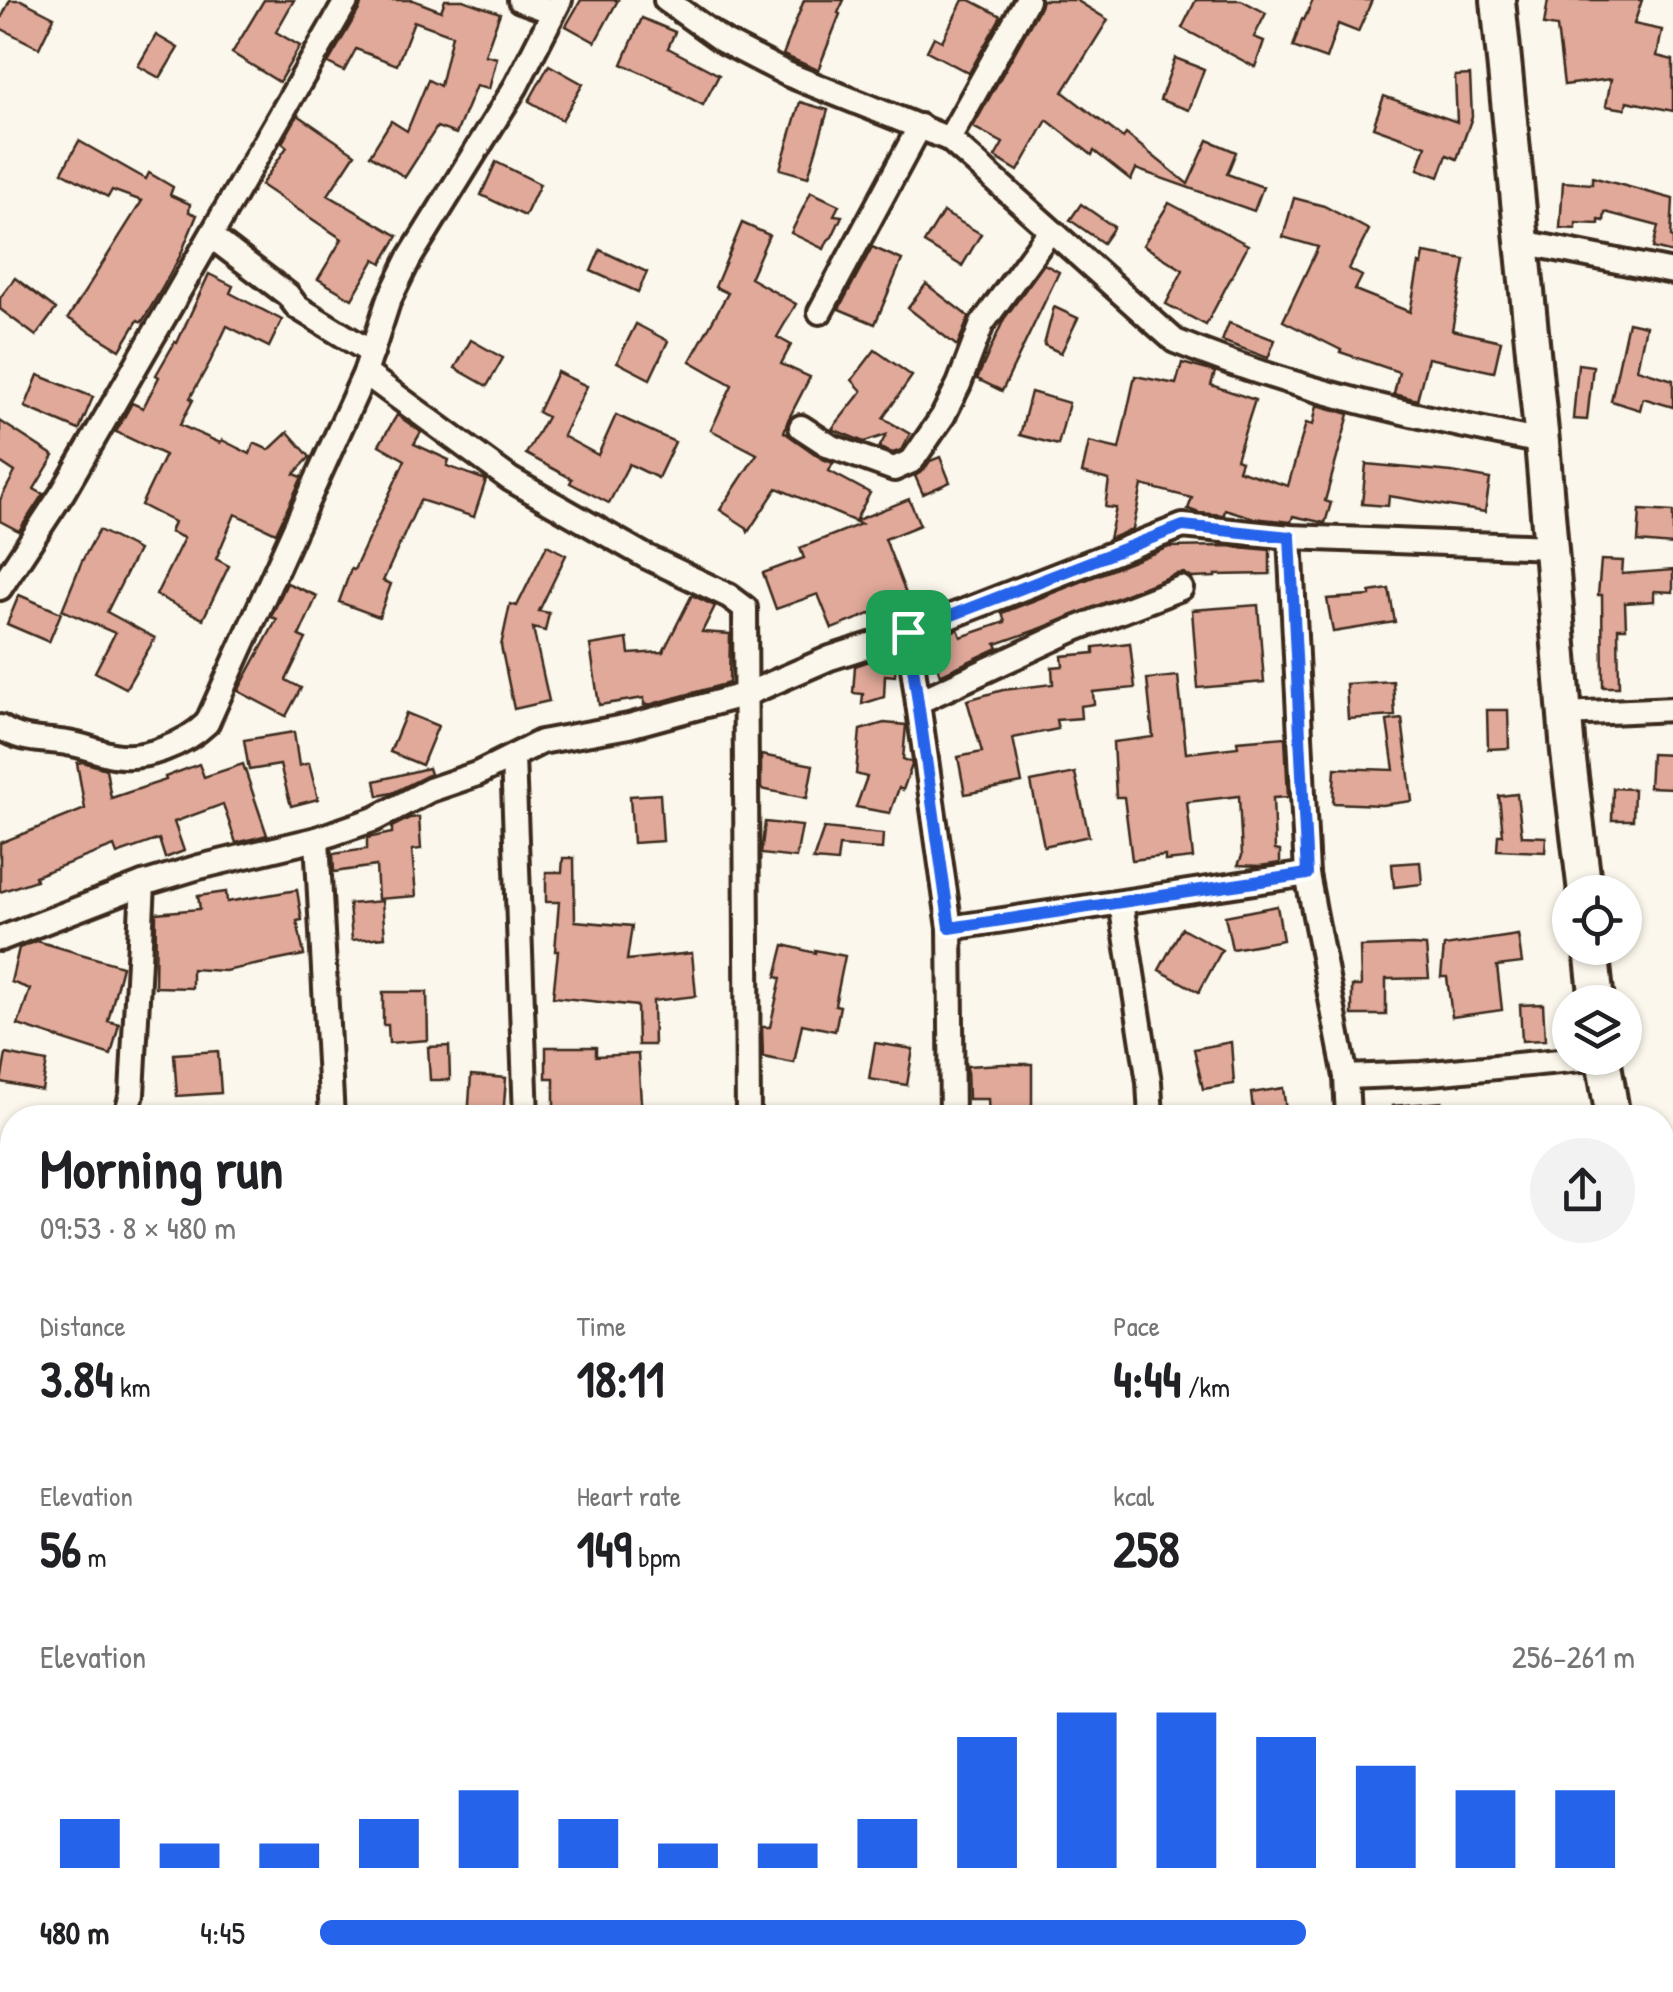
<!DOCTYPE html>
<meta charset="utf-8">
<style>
body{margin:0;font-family:"Patrick Hand",sans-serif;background:#f2f2f2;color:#202124;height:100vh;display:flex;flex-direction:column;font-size:38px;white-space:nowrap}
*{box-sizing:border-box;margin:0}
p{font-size:32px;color:#757577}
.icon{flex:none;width:55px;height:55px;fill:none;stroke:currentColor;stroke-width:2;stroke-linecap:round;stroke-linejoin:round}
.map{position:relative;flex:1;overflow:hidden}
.side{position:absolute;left:0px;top:1105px;width:1675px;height:888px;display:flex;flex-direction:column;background:#fff;border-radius:40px 40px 0 0;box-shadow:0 2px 8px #0004}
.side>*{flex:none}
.controls{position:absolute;left:1552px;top:875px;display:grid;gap:20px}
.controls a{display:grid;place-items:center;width:90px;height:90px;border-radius:50%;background:#fff;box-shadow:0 2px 8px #0004;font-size:50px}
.pin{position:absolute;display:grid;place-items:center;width:85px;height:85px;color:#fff;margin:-42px;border-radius:20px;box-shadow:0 5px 15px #0006}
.round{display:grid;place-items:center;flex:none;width:105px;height:105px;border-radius:52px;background:#f2f2f2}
.head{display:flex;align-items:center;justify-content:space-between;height:170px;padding:0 40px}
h1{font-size:55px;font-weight:700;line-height:75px}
.figures{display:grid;grid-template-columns:repeat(3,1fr);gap:15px;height:170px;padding:10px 40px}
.figures div{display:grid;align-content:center}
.figures b{font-size:50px;font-weight:700}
.figures small{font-size:28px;font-weight:400}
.figures p{font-size:28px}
.chart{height:280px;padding:20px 40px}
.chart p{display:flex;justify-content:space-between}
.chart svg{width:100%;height:180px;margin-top:10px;stroke:#2563eb;stroke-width:6}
ul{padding:0 40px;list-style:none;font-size:32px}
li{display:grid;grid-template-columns:160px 120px 1fr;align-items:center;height:75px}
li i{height:25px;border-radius:12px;background:#2563eb}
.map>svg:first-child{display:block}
.building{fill:#e1a99a;stroke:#3b2a1e;stroke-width:2.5}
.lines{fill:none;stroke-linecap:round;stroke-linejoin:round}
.street-casing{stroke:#3b2a1e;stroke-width:30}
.secondary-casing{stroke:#3b2a1e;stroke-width:40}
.street{stroke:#fbf7ec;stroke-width:22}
.secondary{stroke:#fbf7ec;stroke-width:32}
.route-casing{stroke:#fff;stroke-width:20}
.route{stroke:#2563eb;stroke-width:12}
</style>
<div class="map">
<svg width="1673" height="1992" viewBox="0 0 1673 1992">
<rect width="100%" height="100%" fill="#fbf7ec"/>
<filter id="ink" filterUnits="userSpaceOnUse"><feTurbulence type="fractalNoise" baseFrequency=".01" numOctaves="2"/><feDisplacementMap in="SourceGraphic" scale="20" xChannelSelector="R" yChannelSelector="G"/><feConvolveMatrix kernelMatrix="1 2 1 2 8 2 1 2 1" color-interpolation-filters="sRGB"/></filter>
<g filter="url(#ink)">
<g class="building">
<path d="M 10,0 L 21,0 L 54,17 L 39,48 L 0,28 L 0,21 Z"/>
<path d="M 264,0 L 294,0 L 276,32 L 300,46 L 279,82 L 232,53 Z"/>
<path d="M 362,0 L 413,0 L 441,11 L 445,0 L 463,0 L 500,13 L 485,55 L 497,58 L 489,89 L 476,86 L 456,134 L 437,127 L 405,177 L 370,155 L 391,121 L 407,131 L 428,80 L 440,86 L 452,35 L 414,21 L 397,65 L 356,49 L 344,71 L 328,63 L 360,8 Z"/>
<path d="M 581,0 L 618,0 L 595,42 L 566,26 Z"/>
<path d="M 804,0 L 844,0 L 838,13 L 840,14 L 818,70 L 783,55 Z"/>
<path d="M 963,0 L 970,0 L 1001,16 L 969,73 L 927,51 L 934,37 L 942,41 Z"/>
<path d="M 1042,0 L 1076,0 L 1108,20 L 1063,92 L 1123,138 L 1126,134 L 1188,184 L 1208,140 L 1236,152 L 1227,174 L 1263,187 L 1254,211 L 1136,169 L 1131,180 L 1094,151 L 1092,155 L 1047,120 L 1018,171 L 995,157 L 1003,143 L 973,127 L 1040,7 Z"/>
<path d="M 1196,0 L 1241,0 L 1266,13 L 1254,37 L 1264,41 L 1255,67 L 1182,28 Z"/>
<path d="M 1313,0 L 1372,0 L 1358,32 L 1338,24 L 1326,59 L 1293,47 L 1302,19 L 1304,20 Z"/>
<path d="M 1548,0 L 1642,0 L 1634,24 L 1662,30 L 1657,56 L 1673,60 L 1673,111 L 1627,101 L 1625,109 L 1606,106 L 1611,79 L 1564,85 L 1557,27 L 1544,25 Z"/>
<path d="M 642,18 L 675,32 L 668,48 L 719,75 L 703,105 L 671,88 L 672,86 L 622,64 Z"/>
<path d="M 156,35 L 178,48 L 160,78 L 138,66 Z"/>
<path d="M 1175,58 L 1204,69 L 1189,110 L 1160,100 Z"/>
<path d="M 549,65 L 583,84 L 562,120 L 529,101 Z"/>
<path d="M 1470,75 L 1472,117 L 1457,159 L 1447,155 L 1439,177 L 1418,169 L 1426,146 L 1373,127 L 1384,96 L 1457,122 L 1455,76 Z"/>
<path d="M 800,102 L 828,110 L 808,177 L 780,169 Z"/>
<path d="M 298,115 L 355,154 L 328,195 L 398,236 L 382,263 L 375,259 L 352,299 L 318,279 L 342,239 L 261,185 L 287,147 L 282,143 Z"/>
<path d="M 79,141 L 146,179 L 149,173 L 173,187 L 170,195 L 190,204 L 189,212 L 197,215 L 180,256 L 160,292 L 142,322 L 138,320 L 120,350 L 68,318 L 142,201 L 112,190 L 108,197 L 62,172 Z"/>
<path d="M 496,162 L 540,184 L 525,216 L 481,195 Z"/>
<path d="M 1592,177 L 1673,199 L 1671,237 L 1673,238 L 1673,253 L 1653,248 L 1658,226 L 1605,212 L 1604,221 L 1599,220 L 1599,224 L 1576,223 L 1576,229 L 1560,228 L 1563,182 L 1592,184 Z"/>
<path d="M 811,192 L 839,205 L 834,215 L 842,216 L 832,237 L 828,240 L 824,249 L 791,233 Z"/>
<path d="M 1294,198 L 1324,206 L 1369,230 L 1349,269 L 1362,276 L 1355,290 L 1410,312 L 1419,264 L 1422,265 L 1424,253 L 1465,260 L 1452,330 L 1501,341 L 1494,372 L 1428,358 L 1417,400 L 1406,397 L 1394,394 L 1399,372 L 1340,352 L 1341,350 L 1283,321 L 1318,247 L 1283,237 Z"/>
<path d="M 1169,203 L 1248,245 L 1206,325 L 1166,304 L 1183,270 L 1143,245 Z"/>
<path d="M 1081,204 L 1114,227 L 1103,243 L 1070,220 Z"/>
<path d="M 943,212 L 981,234 L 962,266 L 924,243 Z"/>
<path d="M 742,223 L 769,235 L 750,278 L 796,304 L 777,337 L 791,345 L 781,364 L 810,377 L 788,420 L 784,432 L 822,459 L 833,463 L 829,471 L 870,493 L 855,521 L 909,499 L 920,525 L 885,539 L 908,599 L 832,629 L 818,594 L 776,609 L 763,573 L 804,558 L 800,548 L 861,524 L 777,488 L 748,532 L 746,527 L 720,510 L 757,454 L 711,430 L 732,385 L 690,361 L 728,293 L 715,287 Z"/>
<path d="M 872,247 L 902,260 L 875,324 L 839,309 Z"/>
<path d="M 600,250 L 647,272 L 638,292 L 591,271 Z"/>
<path d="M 1044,264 L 1059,272 L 1002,391 L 977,379 L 1004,319 Z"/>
<path d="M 209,274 L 233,286 L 230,293 L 282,320 L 269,347 L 227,326 L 210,362 L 190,398 L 193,400 L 180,425 L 220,443 L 222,440 L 250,454 L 254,443 L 269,450 L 288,432 L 310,457 L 294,474 L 302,477 L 276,533 L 235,514 L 216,559 L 229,566 L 203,619 L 156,595 L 184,538 L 170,532 L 174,522 L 141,505 L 165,455 L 116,432 L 132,403 L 143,408 L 159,377 L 156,375 L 175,342 L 177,343 Z"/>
<path d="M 15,278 L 56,309 L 36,336 L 0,309 L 0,298 Z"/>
<path d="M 926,284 L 969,317 L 957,346 L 908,308 Z"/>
<path d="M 1054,307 L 1078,318 L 1061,353 L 1044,345 Z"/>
<path d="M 1628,322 L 1646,326 L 1637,369 L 1673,380 L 1673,407 L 1643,398 L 1640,410 L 1611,401 Z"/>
<path d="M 1229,323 L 1275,340 L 1268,358 L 1222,341 Z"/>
<path d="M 636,324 L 668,341 L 650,379 L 617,362 Z"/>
<path d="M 471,340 L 503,358 L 487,386 L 455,368 Z"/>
<path d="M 875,350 L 912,376 L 883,418 L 910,434 L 901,450 L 893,453 L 879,448 L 886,435 L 864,442 L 832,429 L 862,391 L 852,380 Z"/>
<path d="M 1182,363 L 1215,372 L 1211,385 L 1255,400 L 1236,459 L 1241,461 L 1238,470 L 1288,486 L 1306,423 L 1313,425 L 1317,405 L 1349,414 L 1325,501 L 1331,503 L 1325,523 L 1293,516 L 1291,522 L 1254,518 L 1225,509 L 1224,515 L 1199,513 L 1188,509 L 1192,498 L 1142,485 L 1133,529 L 1109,539 L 1116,508 L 1105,507 L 1109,480 L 1082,473 L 1089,442 L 1119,449 L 1135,376 L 1176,384 Z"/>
<path d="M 1578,364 L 1593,366 L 1587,420 L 1573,419 Z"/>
<path d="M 557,372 L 587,386 L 563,436 L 598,455 L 616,415 L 675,442 L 658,478 L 629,464 L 609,503 L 570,483 L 572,479 L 526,454 L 547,417 L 538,412 Z"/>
<path d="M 38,375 L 93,397 L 79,430 L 25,407 Z"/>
<path d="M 1031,392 L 1069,403 L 1058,445 L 1020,435 Z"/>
<path d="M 397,415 L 421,432 L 414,444 L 449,460 L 447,466 L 486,480 L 474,517 L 420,500 L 383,581 L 391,584 L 379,617 L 339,602 L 351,569 L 354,570 L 405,460 L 379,445 Z"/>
<path d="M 0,421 L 54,456 L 34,489 L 43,494 L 19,531 L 0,521 L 0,500 L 15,472 L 0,462 Z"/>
<path d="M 940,457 L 950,482 L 923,494 L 915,476 L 924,470 L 930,461 Z"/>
<path d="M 1366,464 L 1452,472 L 1490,479 L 1485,512 L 1389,496 L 1388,506 L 1362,504 Z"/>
<path d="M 1640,510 L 1673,512 L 1673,545 L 1638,542 Z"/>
<path d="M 99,530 L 138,550 L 107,612 L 155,638 L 126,688 L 95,672 L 115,633 L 62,610 L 82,561 Z"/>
<path d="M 547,545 L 566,555 L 539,611 L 549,613 L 545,631 L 533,628 L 549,701 L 514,709 L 501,646 L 510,604 L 517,606 Z"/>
<path d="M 1227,546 L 1270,550 L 1270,574 L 1215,575 L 1215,577 L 1192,578 L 1184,573 L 1176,574 L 1042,628 L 996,644 L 998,648 L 940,675 L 929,641 L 958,629 L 961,637 L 1005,622 L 1002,613 L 1169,547 Z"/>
<path d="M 1601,560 L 1623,561 L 1622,574 L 1673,570 L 1673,592 L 1654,591 L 1654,601 L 1625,603 L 1626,628 L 1618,628 L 1619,687 L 1603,687 L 1602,595 L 1598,595 Z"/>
<path d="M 287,583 L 317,596 L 299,636 L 306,639 L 286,680 L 301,688 L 286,716 L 238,691 L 277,619 L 271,617 Z"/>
<path d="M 1389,589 L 1395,622 L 1333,632 L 1327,599 L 1370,596 L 1370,592 Z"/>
<path d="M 19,595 L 61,613 L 49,642 L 7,624 Z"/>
<path d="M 692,595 L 715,606 L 702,632 L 730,634 L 729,683 L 652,704 L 644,705 L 644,698 L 599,705 L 590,645 L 627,639 L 629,654 L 663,652 Z"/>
<path d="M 1258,605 L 1264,682 L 1198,688 L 1192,610 Z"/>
<path d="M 1130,643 L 1135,688 L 1093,692 L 1094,704 L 1080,706 L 1081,718 L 1056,720 L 1058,729 L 1013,738 L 1022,783 L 965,794 L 958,757 L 982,752 L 967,700 L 1003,690 L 1053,684 L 1052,667 L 1063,666 L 1062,656 L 1094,653 L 1094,647 Z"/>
<path d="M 875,659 L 896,661 L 895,676 L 885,675 L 884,697 L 862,704 L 863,694 L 853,693 L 855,666 Z"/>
<path d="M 1178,676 L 1186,753 L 1238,747 L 1237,741 L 1285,737 L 1288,797 L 1273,798 L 1275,850 L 1280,851 L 1280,863 L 1260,866 L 1238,865 L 1242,856 L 1239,796 L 1187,802 L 1193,858 L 1165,861 L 1165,856 L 1132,860 L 1124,797 L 1116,797 L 1113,742 L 1153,737 L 1147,679 Z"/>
<path d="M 1393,681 L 1395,716 L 1348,719 L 1346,684 Z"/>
<path d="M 1487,710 L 1508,710 L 1509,748 L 1488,749 Z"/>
<path d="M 406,713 L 438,726 L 422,765 L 390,752 Z"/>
<path d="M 1402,719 L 1412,801 L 1382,805 L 1333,803 L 1335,768 L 1394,770 L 1387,721 Z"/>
<path d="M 884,723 L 906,725 L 903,759 L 911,762 L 912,765 L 903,790 L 899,788 L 890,813 L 856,807 L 867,777 L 856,774 L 860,730 Z"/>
<path d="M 294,732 L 299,766 L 309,763 L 318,799 L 291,806 L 280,765 L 249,770 L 244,740 Z"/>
<path d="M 1651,754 L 1673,755 L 1673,788 L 1649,787 Z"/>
<path d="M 761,755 L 813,765 L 807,798 L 761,789 Z"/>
<path d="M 83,762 L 106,769 L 111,798 L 166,780 L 165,777 L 199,764 L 204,777 L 243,764 L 267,835 L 236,843 L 223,804 L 174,822 L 184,851 L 165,858 L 159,839 L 117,854 L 114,846 L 35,876 L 36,880 L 0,892 L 0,843 L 85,809 L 77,763 Z"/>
<path d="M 428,768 L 430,774 L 392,793 L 378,796 L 375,781 Z"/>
<path d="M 1075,773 L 1089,836 L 1044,846 L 1031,782 Z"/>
<path d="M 1613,788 L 1634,789 L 1633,820 L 1612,820 Z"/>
<path d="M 660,794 L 663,841 L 633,843 L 630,796 Z"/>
<path d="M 1517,794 L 1522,836 L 1546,837 L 1545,852 L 1497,850 L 1498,835 L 1503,835 L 1499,796 Z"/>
<path d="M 419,817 L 421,849 L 412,850 L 416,896 L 378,899 L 376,866 L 334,872 L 333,854 L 367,849 L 367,838 L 392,833 L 392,827 L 410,818 Z"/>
<path d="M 765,822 L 802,826 L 796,858 L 761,854 Z"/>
<path d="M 824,828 L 883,834 L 882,849 L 839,846 L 837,862 L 813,860 Z"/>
<path d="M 563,858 L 574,858 L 575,921 L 632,926 L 627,960 L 692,953 L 696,996 L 653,1001 L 654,1045 L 638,1045 L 637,1006 L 553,997 L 558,951 L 555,951 L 559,902 L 546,902 L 546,872 L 562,872 Z"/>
<path d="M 1420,862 L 1422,884 L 1394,887 L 1392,864 Z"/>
<path d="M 297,890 L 302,920 L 297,921 L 304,955 L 225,971 L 192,969 L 192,988 L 155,987 L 156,913 L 200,909 L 198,896 L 226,892 L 227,902 Z"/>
<path d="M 382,901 L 385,937 L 352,940 L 349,904 Z"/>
<path d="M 1277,906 L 1283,940 L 1232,949 L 1225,916 Z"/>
<path d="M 1182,928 L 1222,950 L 1199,992 L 1159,970 Z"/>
<path d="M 1518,935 L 1522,963 L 1497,966 L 1502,1010 L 1452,1017 L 1447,977 L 1441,977 L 1444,946 Z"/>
<path d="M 37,941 L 122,966 L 108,1021 L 119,1024 L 111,1055 L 18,1025 L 30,989 L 11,982 L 19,948 Z"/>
<path d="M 784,945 L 815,953 L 815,950 L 845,956 L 835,1005 L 840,1006 L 835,1031 L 802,1024 L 794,1063 L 763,1057 L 762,1027 L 770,1027 L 781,978 L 776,977 Z"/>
<path d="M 1412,945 L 1426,946 L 1429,978 L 1386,979 L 1386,1015 L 1352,1015 L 1352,986 L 1361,986 L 1360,947 Z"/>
<path d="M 383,992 L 427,992 L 428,1040 L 389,1043 L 388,1025 L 383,1025 Z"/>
<path d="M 1543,1004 L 1545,1040 L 1522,1041 L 1520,1005 Z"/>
<path d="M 1231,1042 L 1234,1084 L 1203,1089 L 1194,1049 Z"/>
<path d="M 875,1043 L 913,1049 L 907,1085 L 869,1079 Z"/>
<path d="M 449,1046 L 450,1080 L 430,1080 L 428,1047 Z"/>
<path d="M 546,1047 L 596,1047 L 596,1056 L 638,1054 L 642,1118 L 554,1118 L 554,1078 L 546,1078 Z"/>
<path d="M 218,1051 L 221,1093 L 177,1096 L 174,1054 Z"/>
<path d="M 6,1054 L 47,1062 L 42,1090 L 1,1082 Z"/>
<path d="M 1003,1064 L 1032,1064 L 1032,1118 L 989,1118 L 988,1099 L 968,1099 L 967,1066 Z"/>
<path d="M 471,1075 L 506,1078 L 503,1118 L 468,1118 Z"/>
<path d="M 1283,1088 L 1287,1118 L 1254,1118 L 1251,1093 Z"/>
<path d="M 1442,1102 L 1443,1118 L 1393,1118 L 1392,1106 Z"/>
</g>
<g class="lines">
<defs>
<g id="street">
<path d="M 520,0 L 553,12"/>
<path d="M 666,0 L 723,41 L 787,74 L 949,139 L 1175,341 C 1293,390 1418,417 1542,442"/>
<path d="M 949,139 L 1027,0"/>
<path d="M 212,237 L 288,295 L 297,307 L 372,353"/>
<path d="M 1522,242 L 1673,272"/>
<path d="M 820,312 L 920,126"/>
<path d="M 365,373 L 510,479 L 645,556 L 729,596 L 745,608 L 748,1118"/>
<path d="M 801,427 L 830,446 L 894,469 L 912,461 L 943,416 L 959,384 L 982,324 L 1050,231"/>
<path d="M 1290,537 L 1307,874 L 1346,1077 L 1421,1074 L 1592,1058"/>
<path d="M 0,588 L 63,492 L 347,0"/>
<path d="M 908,633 L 950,928 L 952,1118"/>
<path d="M 918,702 L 1075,629 L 1181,588"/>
<path d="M 1565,714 L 1673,709"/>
<path d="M 0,727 C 22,742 42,739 67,743 C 83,745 98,752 113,755 C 144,761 185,744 207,723 L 365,373 L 388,302 L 409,259 L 516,86 L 560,0"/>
<path d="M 513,757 L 526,1118"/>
<path d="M 317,839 L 332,1118"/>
<path d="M 1121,903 L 1149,1082 L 1151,1118"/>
<path d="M 950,928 L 1307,874"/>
<path d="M 0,939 L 143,884 L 199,867 L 317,839 L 375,819 L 430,790 L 477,774 L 541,742 L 629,726 L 747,694 L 830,658 L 908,633 L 1183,526 L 1290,537 L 1550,547"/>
<path d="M 1346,1077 L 1348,1118"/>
<path d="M 125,1118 L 132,1094 L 143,884"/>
<path d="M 1662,1397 L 1673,1395"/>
<path d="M 37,1992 L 38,1980"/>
<path d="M 362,1992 L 363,1980"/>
<path d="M 539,1992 L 540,1980"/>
<path d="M 752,1992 L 753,1980"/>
<path d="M 970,1992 L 971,1980"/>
<path d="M 1161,1992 L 1163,1980"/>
<path d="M 1380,1992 L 1381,1980"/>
</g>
<g id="secondary">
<path d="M 1498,0 L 1542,442 L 1568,752 L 1585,892"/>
<path d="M 1591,948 L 1597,1002"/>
<path d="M 1603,1058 L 1613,1118"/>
<path d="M 1662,1452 L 1673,1521"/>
</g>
</defs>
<use href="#street" class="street-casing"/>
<use href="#secondary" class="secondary-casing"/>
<use href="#street" class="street"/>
<use href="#secondary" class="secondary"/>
</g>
</g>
<g class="lines" filter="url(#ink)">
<defs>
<path id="route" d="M 1183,526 L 1290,537 L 1307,874 L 950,928 L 908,632 Z"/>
</defs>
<use href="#route" class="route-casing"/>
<use href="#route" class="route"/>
</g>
</svg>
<div class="controls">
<a><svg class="icon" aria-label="locate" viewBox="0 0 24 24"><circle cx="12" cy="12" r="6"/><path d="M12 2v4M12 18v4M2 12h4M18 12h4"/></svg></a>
<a><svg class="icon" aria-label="layers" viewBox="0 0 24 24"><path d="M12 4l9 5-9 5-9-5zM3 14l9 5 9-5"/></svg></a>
</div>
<div class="pin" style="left:908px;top:632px;background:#1e9e55"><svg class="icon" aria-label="arrive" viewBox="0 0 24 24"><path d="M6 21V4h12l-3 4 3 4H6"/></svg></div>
<section class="side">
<div class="head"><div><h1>Morning run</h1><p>09:53 · 8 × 480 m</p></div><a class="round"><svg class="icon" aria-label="share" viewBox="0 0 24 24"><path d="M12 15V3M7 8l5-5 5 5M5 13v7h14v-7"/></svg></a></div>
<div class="figures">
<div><p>Distance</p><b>3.84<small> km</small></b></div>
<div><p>Time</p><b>18:11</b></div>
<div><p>Pace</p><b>4:44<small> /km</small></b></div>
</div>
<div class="figures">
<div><p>Elevation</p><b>56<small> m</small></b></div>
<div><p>Heart rate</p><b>149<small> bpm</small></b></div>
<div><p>kcal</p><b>258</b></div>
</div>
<div class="chart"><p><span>Elevation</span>256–261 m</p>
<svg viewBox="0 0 160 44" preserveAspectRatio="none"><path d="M5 44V32M15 44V38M25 44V38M35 44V32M45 44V25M55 44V32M65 44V38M75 44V38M85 44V32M95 44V12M105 44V6M115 44V6M125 44V12M135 44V19M145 44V25M155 44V25"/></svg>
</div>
<ul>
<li><b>480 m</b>4:45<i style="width:75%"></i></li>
</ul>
</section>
</div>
